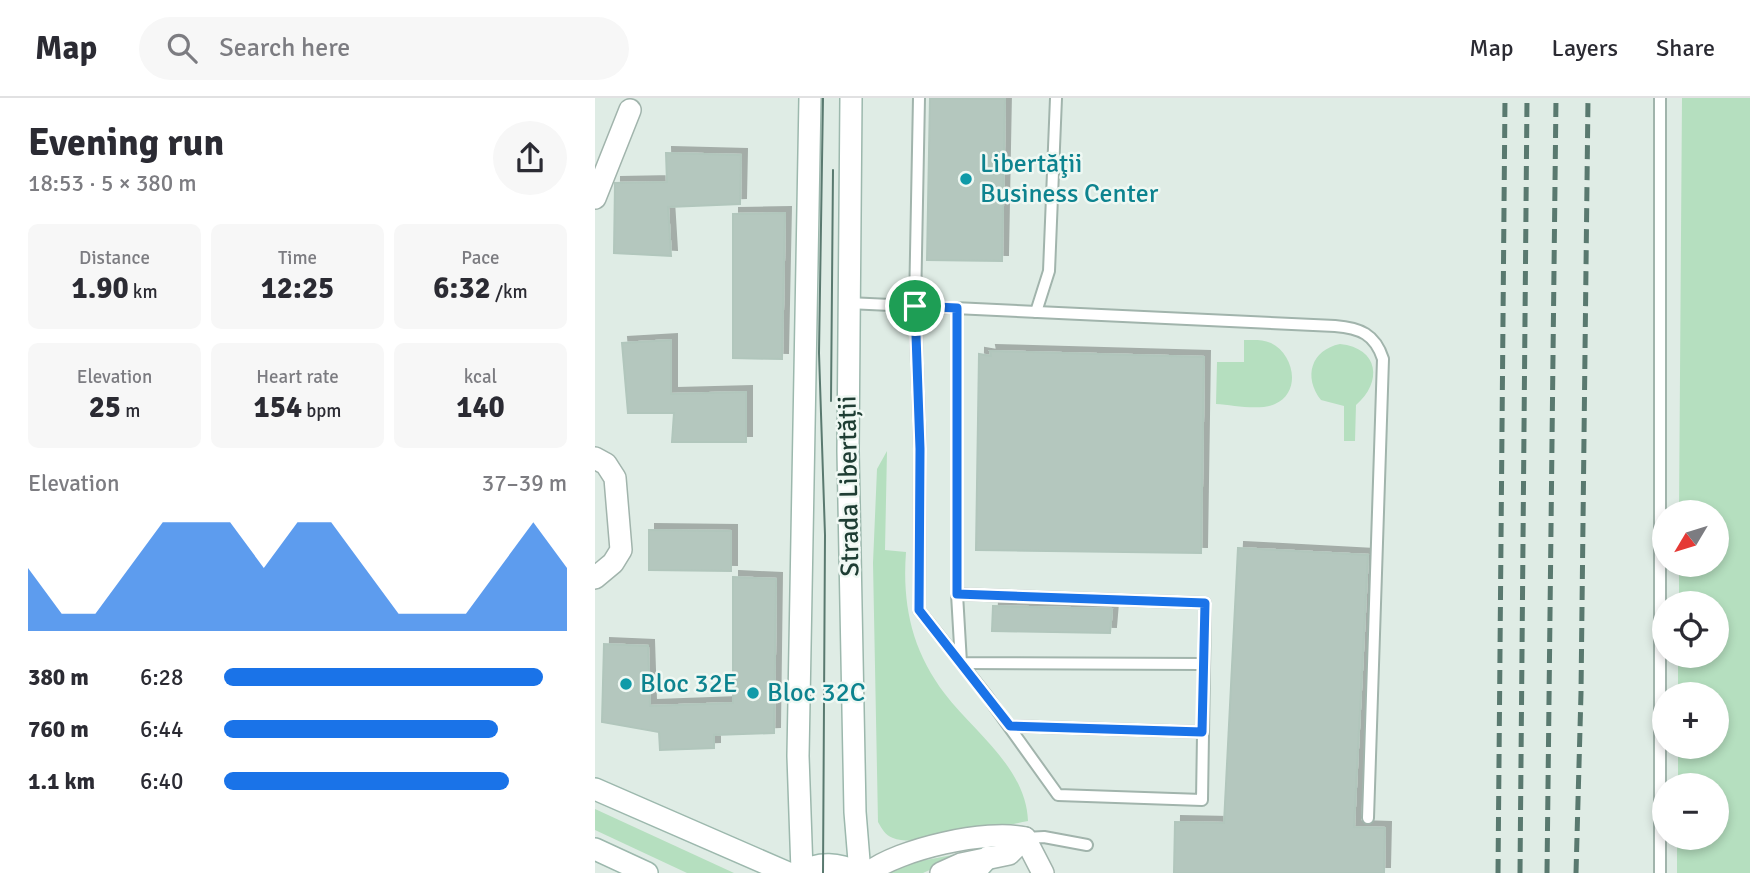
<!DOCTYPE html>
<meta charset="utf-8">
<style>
body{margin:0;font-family:Signika,sans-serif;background:#f7f7f7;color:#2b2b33;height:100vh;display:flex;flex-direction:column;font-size:26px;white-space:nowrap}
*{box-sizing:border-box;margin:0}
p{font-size:23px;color:#7c7c81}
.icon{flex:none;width:38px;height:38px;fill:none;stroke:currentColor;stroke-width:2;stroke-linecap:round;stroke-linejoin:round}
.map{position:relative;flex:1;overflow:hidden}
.details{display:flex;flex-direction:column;background:#fff;width:595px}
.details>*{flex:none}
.needle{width:46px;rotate:232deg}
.buttons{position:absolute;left:1057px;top:402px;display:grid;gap:14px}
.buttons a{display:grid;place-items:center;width:77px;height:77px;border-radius:50%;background:#fff;box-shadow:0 4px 10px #0003;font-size:35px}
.pin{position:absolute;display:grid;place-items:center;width:60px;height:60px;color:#fff;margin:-30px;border:4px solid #fff;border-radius:50%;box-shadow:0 2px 7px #0007}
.round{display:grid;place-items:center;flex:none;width:74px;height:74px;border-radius:37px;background:#f7f7f7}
.summary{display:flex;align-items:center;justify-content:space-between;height:119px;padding:0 28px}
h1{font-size:38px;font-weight:800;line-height:52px}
.stats{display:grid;grid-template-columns:repeat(3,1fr);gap:10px;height:119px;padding:7px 28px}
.stats div{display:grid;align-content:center;border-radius:10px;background:#f7f7f7;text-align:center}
.stats b{font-size:30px;font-weight:800}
.stats small{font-size:19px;font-weight:400}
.stats p{font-size:19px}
.chart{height:196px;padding:14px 28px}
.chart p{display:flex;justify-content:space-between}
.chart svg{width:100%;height:126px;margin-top:7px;fill:#1a73e8;opacity:.7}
ul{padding:0 28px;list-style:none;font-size:23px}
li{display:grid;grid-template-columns:112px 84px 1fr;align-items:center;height:52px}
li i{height:18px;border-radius:9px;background:#1a73e8}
header{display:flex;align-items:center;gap:42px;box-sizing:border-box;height:98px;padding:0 35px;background:#fff;border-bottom:2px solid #e1e1e2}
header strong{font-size:33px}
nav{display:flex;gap:38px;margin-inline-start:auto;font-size:24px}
.search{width:490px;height:63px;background:#f7f7f7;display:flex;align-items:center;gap:18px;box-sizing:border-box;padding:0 24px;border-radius:38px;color:#7c7c81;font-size:26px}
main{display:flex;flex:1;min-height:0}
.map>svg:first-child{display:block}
.green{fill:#b5dfbf}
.building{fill:#b4c7be;stroke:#b1c6bc;stroke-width:2;filter:url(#shadow)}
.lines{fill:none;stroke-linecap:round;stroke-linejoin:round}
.lane-casing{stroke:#a1b4ac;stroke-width:14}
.street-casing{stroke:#a1b4ac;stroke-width:24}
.secondary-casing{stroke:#9cb8ad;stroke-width:24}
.lane{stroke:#fff;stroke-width:10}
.street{stroke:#fff;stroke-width:21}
.secondary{stroke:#fff;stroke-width:21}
.tram{stroke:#59796f;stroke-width:2}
.rail{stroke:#59796f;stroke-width:5;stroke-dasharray:14 7;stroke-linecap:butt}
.route-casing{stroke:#fff;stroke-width:14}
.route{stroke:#1a73e8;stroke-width:9}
.culture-dot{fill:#0f9aa8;stroke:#eff8f3;stroke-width:2.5}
.labels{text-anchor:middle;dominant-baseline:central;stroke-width:5;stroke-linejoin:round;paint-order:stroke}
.culture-label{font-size:26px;fill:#0d838f;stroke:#eff8f3;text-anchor:start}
.street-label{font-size:26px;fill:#1e3d33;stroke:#eff8f3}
</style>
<header>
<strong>Map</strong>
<div class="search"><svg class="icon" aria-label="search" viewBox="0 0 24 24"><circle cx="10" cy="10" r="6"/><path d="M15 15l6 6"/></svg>Search here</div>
<nav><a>Map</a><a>Layers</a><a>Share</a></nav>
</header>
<main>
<section class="details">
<div class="summary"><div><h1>Evening run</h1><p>18:53 · 5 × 380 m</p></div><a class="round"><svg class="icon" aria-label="share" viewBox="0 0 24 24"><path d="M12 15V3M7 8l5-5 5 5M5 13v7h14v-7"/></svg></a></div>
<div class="stats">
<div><p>Distance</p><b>1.90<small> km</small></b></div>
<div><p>Time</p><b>12:25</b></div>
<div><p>Pace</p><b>6:32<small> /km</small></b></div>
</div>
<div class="stats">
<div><p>Elevation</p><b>25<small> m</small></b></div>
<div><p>Heart rate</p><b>154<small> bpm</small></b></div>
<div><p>kcal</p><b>140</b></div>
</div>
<div class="chart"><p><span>Elevation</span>37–39 m</p>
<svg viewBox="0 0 160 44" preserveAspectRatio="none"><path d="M0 44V22L10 38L20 38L30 22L40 6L50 6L60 6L70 22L80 6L90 6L100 22L110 38L120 38L130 38L140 22L150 6L160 22V44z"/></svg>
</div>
<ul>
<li><b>380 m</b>6:28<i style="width:93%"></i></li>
<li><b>760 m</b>6:44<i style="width:80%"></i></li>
<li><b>1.1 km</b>6:40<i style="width:83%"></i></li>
</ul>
</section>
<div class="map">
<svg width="1155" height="775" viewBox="0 0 1155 775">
<defs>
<filter id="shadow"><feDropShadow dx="6" dy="-6" stdDeviation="0" flood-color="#0004"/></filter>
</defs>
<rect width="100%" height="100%" fill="#dfece5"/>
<g class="green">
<path d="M 1087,0 L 1155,0 L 1155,775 L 1082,775 L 1082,740 L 1122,740 L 1122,688 L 1083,688 L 1083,649 L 1122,649 L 1122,597 L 1083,597 L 1083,558 L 1122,558 L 1122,506 L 1084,506 L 1084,467 L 1122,467 L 1122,415 L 1084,415 Z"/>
<path d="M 649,242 C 658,242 667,241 676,245 C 699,256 707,294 680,306 C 664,313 638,307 621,306 L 622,264 L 649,264 Z"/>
<path d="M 745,246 C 784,250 788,284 761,307 L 760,343 L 749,343 L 749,308 L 726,302 C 708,279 716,252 745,246 Z"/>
<path d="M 292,353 L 290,452 L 311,454 C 307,507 317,553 350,596 C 380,635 431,670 433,723 C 405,728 322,750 298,740 C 290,737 287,731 283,724 L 278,465 L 282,371 Z"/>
<path d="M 0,711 L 139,775 L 92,775 L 0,732 Z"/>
<path d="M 374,754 L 328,775 L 296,775 L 293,769 Z"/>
</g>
<g class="building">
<path d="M 335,0 L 410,1 L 407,163 L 332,162 Z"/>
<path d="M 71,55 L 146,57 L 145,106 L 73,109 L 76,158 L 19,155 L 20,85 L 72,84 Z"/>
<path d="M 190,115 L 187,261 L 138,260 L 138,116 Z"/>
<path d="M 76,242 L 76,296 L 151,294 L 151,344 L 77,344 L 79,315 L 33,315 L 27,245 Z"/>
<path d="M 395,253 L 609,259 L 606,455 L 381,452 L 384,256 L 396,258 Z"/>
<path d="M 54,432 L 136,433 L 136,473 L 54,472 Z"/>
<path d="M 643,450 L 773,457 L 759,729 L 790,730 L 789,775 L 579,775 L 580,724 L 629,725 Z"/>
<path d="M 138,479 L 181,481 L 179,635 L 119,637 L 119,650 L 65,652 L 64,634 L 7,624 L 9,546 L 53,548 L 55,608 L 138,605 Z"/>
<path d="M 398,508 L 517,511 L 515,535 L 397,533 Z"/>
</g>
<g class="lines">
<defs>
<g id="lane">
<path d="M 324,0 L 320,208 L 325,351 L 324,512 L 392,598 L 463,697 L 607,702 L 610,505 L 362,496"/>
<path d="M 253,205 L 740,228 C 765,230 780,236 788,261 L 773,720"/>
<path d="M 362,210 L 362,496 L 366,565 L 608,566"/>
<path d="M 441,214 L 454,173 L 461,0"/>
<path d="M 415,628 L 607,634"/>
<path d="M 430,740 L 449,739 L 492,747"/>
<path d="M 1065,775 L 1065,0"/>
</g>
<g id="street">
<path d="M 0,100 L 35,12"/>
<path d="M 0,360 L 11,366 L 20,380 L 26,452 L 18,465 L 0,480"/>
<path d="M 273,775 C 304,751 392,731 430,740 L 448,775"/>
<path d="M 346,775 L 366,766 L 414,756 L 430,740"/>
</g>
<g id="secondary">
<path d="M 256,0 L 253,353 L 260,714 L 265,775"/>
<path d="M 0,691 L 193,775"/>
<path d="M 0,751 L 52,775"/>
<path d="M 207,773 L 203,658 L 215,0"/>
<path d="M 203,775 C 225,763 243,765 265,775"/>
<path d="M 379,775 L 393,759"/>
</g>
</defs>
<use href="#lane" class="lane-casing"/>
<use href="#street" class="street-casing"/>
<use href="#secondary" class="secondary-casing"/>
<use href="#lane" class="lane"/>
<use href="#street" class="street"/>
<use href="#secondary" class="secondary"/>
<g class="tram">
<path d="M 236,303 L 238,72"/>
<path d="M 228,775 L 230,437 L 224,255 L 228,0"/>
</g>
<g class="rail">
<path d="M 903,775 L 910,0"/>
<path d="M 925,775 L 932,0"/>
<path d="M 952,775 L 961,0"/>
<path d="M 981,775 L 986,595 L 993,0"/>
</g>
</g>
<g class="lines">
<defs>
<path id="route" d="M 320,208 L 362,210 L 362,496 L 610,505 L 607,634 L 415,628 L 324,512 L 325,351 Z"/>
</defs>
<use href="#route" class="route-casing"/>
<use href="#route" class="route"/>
</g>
<g class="culture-dot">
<circle cx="371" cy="81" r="7"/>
<circle cx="31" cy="586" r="7"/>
<circle cx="158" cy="595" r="7"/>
</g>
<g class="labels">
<g class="culture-label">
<text x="385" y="66">Libertăţii<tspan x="385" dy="30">Business Center</tspan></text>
<text x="45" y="586">Bloc 32E</text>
<text x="172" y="595">Bloc 32C</text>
</g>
<g class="street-label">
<text transform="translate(254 388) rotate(-91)">Strada Libertății</text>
</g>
</g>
</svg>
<div class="buttons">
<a><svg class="needle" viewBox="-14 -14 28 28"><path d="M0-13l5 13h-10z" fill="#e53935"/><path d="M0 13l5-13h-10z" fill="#7c7c81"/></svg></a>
<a><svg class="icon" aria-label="locate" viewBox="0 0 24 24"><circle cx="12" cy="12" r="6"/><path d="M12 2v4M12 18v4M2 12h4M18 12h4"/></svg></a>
<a>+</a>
<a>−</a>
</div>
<div class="pin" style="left:320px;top:208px;background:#1e9e55"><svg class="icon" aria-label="arrive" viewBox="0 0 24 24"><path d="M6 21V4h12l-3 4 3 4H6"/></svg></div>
</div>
</main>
